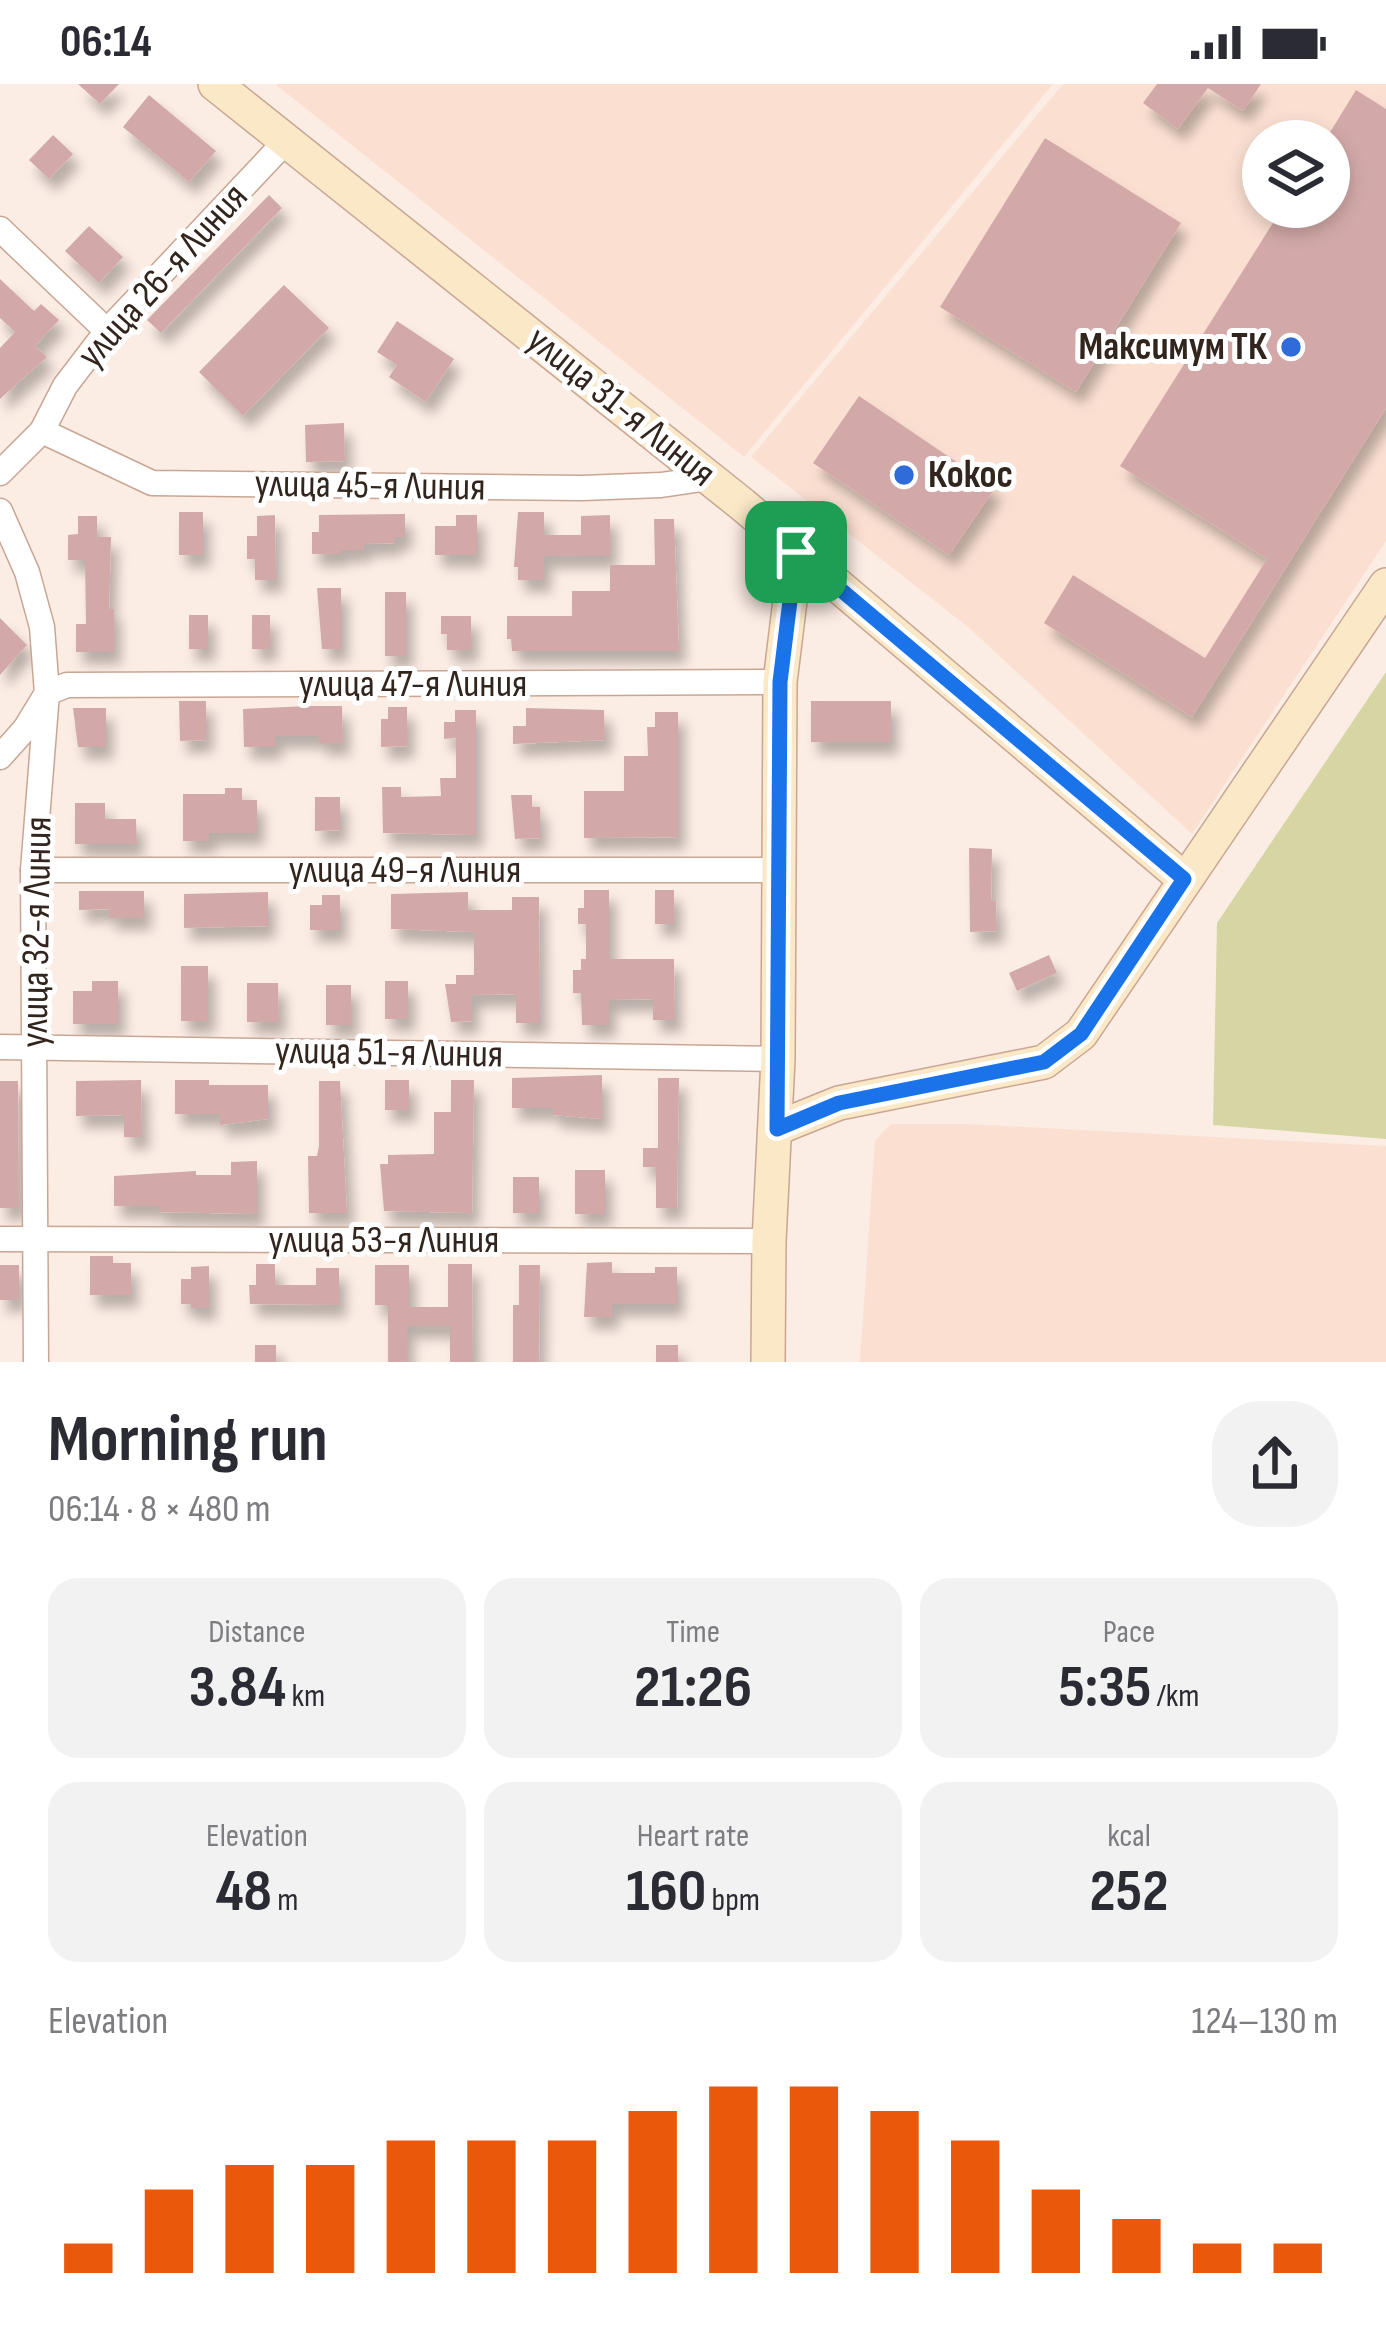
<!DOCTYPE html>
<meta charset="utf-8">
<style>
body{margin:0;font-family:"Sofia Sans Condensed",sans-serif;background:#f2f2f3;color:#2b2b33;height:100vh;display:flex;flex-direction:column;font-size:45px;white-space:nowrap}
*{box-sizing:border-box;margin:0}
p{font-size:39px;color:#7c7c81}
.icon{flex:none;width:66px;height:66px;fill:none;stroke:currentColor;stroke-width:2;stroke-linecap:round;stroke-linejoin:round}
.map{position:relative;height:1278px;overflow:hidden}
.details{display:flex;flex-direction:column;background:#fff;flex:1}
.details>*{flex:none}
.buttons{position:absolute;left:1242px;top:36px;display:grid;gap:24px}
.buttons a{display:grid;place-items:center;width:108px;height:108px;border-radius:50%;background:#fff;box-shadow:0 6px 18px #0003;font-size:60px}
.pin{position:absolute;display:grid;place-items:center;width:102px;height:102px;color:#fff;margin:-51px;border-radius:24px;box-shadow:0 6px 18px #0006}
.round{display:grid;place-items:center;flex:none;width:126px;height:126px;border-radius:48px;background:#f2f2f3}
.headline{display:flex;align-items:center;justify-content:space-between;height:204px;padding:0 48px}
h1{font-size:66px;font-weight:700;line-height:90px}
.figures{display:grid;grid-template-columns:repeat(3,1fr);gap:18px;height:204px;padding:12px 48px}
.figures div{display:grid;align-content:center;border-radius:30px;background:#f2f2f3;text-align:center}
.figures b{font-size:60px;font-weight:700}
.figures small{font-size:33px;font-weight:400}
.figures p{font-size:33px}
.chart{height:336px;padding:24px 48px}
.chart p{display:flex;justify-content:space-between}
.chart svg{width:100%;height:216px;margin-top:12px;stroke:#ea580c;stroke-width:6}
.status{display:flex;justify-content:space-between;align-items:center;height:84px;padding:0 60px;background:#fff;direction:ltr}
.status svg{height:33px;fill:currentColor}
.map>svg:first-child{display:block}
.built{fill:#fbe0d2;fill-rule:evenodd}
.green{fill:#d6d6a5}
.building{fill:#d2a9a8;filter:url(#shadow)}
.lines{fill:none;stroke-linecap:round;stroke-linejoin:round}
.street-casing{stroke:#c9a694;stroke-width:27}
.secondary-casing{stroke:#c9a694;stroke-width:36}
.street{stroke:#fff;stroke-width:24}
.secondary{stroke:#fae8c7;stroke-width:33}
.route-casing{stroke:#fff;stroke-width:24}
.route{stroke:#1a73e8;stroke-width:15}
.poi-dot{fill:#2f6bd9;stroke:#fff;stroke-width:4.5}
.labels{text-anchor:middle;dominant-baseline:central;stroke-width:10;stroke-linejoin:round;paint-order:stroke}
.street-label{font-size:39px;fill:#32251e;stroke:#fff}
.poi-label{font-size:39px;font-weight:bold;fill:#32251e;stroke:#fff;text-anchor:end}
</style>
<div class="status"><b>06:14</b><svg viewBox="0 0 49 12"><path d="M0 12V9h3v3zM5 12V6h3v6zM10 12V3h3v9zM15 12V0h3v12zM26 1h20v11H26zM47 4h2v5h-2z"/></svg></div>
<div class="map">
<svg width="1386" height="1278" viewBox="0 0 1386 1278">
<defs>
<filter id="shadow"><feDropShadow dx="7" dy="12" stdDeviation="6" flood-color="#0004"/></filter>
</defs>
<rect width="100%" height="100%" fill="#fbece4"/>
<g class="built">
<path d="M 275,0 L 1053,0 L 744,373 Z"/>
<path d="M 1063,0 L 1386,0 L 1386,457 L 1192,750 L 968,543 L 751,373 ZM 1263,57 L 1329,57 L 1329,123 L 1263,123 Z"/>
<path d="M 891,1040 L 966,1040 L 1386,1062 L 1386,1278 L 860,1278 L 875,1057 Z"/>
</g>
<path class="green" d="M 1386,588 L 1386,1055 L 1213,1041 L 1217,839 Z"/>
<g class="building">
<path d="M 78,0 L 119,0 L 100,20 Z"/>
<path d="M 1157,0 L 1261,0 L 1243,27 L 1208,4 L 1178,45 L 1143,19 Z"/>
<path d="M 1356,6 L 1386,25 L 1386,324 L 1192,633 L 1044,539 L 1073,491 L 1205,574 L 1267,475 L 1120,382 L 1283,123 L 1329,123 L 1329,50 Z"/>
<path d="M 149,11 L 216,67 L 189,98 L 123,43 Z"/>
<path d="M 53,51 L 73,70 L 49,95 L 29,76 Z"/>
<path d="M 1045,54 L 1181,139 L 1076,308 L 940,223 Z"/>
<path d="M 269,111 L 282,124 L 161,249 L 147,236 Z"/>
<path d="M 89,142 L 123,173 L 99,199 L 65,167 Z"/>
<path d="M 0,195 L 34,227 L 41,220 L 59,236 L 35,262 L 47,273 L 0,315 L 0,264 L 15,248 L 0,234 Z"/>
<path d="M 284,201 L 329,244 L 243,332 L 199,288 Z"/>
<path d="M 397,237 L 454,275 L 426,318 L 389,293 L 397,281 L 377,268 Z"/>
<path d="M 859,312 L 995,404 L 949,471 L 813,379 Z"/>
<path d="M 344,339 L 345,377 L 306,378 L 305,341 Z"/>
<rect x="179" y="428" width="24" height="43"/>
<path d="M 518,428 L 544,428 L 544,451 L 581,451 L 581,432 L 610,431 L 610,472 L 544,472 L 544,496 L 518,496 L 518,483 L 514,483 Z"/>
<path d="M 405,430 L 405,453 L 395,453 L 395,459 L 364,460 L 364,466 L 341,466 L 341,470 L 312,470 L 312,448 L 319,448 L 319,431 Z"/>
<path d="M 275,431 L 276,496 L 255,496 L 255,475 L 247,475 L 247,452 L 257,452 L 257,432 Z"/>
<path d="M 456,431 L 477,431 L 477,471 L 435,471 L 435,442 L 456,442 Z"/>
<path d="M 78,432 L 97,432 L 97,453 L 111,453 L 109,525 L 114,525 L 114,568 L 76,568 L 76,540 L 86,540 L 85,476 L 68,476 L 68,451 L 78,450 Z"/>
<path d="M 654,435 L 674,435 L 679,567 L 512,567 L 511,555 L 507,555 L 507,532 L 572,532 L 572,507 L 610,507 L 610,481 L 655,481 Z"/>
<path d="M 317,504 L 341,504 L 341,565 L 322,565 Z"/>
<rect x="385" y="508" width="21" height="64"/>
<rect x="189" y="531" width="19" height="34"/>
<rect x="252" y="531" width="18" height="34"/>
<path d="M 441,532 L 471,532 L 471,566 L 447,566 L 447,550 L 441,550 Z"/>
<path d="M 0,534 L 27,561 L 0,591 Z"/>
<path d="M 179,617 L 206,617 L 206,656 L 180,657 Z"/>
<rect x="811" y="617" width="80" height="41"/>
<path d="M 308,622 L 342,622 L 343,659 L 319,659 L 319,652 L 275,652 L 275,663 L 244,663 L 243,625 Z"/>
<path d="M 388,623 L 407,623 L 407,662 L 381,663 L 381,635 L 388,635 Z"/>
<path d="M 73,624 L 106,624 L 106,663 L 78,663 Z"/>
<path d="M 526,624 L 604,626 L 605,656 L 513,660 L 513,642 L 526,642 Z"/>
<path d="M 455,626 L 476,626 L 476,751 L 383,749 L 382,703 L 401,703 L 401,713 L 441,712 L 440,694 L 456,694 L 456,654 L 444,655 L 444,638 L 455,638 Z"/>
<path d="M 655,628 L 678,628 L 678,753 L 584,754 L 584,707 L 624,707 L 624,672 L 648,672 L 647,643 L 655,643 Z"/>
<path d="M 225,704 L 242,704 L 242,716 L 257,716 L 257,749 L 209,749 L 209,757 L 183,757 L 183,710 L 225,710 Z"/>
<path d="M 511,711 L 532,711 L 532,723 L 540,723 L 540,754 L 515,755 Z"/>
<path d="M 315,713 L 340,713 L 340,746 L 315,747 Z"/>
<path d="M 75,719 L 105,719 L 105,735 L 136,735 L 137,760 L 75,760 Z"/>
<path d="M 969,764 L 992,765 L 991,817 L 996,817 L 997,847 L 970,848 Z"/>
<path d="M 584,806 L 609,806 L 609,875 L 674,875 L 675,936 L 653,936 L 653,915 L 609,916 L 609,941 L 582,941 L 581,909 L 573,909 L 573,886 L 581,886 L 581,875 L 586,875 L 586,840 L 578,840 L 578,824 L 584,824 Z"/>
<rect x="655" y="806" width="19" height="34"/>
<path d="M 79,807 L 144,807 L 144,834 L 109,834 L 109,825 L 79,826 Z"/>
<path d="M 268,808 L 268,842 L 184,844 L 184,810 Z"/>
<path d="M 468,808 L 468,826 L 512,826 L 512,813 L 539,813 L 540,939 L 516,939 L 516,910 L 472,911 L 472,937 L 451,938 L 445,900 L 456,900 L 456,891 L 474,891 L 474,848 L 391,845 L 391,810 Z"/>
<path d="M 322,811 L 340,811 L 340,846 L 310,846 L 310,821 L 322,821 Z"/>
<path d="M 1049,871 L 1057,889 L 1017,907 L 1009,889 Z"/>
<rect x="181" y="882" width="27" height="55"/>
<path d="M 92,897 L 118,897 L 118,940 L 73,940 L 73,907 L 92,907 Z"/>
<rect x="385" y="897" width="23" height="38"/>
<path d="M 247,899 L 278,899 L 279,938 L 247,938 Z"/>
<rect x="326" y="901" width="25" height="40"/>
<path d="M 602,991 L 602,1035 L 553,1031 L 553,1024 L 512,1024 L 512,994 Z"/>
<path d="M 658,994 L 679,994 L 677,1124 L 656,1124 L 656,1083 L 643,1083 L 643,1064 L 658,1064 Z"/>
<path d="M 141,996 L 142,1053 L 124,1053 L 124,1031 L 76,1032 L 76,997 Z"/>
<path d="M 175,996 L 209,996 L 209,1001 L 268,1001 L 268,1035 L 220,1041 L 220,1030 L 175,1030 Z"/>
<rect x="385" y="996" width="24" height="30"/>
<path d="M 451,996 L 474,996 L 472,1129 L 384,1127 L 380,1080 L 388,1080 L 388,1071 L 434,1070 L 434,1028 L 451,1028 Z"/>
<path d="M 0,997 L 18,997 L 19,1124 L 0,1124 Z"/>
<path d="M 319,997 L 340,997 L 347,1129 L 309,1129 L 308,1072 L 317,1072 L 319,1062 Z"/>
<path d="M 257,1077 L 257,1130 L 159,1128 L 159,1122 L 114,1122 L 114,1092 L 196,1087 L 196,1091 L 231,1091 L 231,1078 Z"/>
<rect x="575" y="1086" width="30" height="44"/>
<rect x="513" y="1093" width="26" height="36"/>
<path d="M 90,1172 L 113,1172 L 113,1179 L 131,1179 L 131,1211 L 90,1211 Z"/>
<path d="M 612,1178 L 612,1189 L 655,1189 L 655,1183 L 677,1183 L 677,1220 L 612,1220 L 612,1233 L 584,1233 L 587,1179 Z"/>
<path d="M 256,1180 L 275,1180 L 275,1201 L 316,1201 L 316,1184 L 339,1184 L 339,1221 L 250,1220 L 249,1201 L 256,1201 Z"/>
<path d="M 448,1180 L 472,1180 L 473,1278 L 450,1278 L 450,1242 L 407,1242 L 407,1278 L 388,1278 L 388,1221 L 375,1221 L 375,1181 L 409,1181 L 409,1223 L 448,1223 Z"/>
<rect x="0" y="1181" width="19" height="35"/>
<path d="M 519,1181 L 540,1181 L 539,1278 L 513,1278 L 513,1221 L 519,1221 Z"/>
<path d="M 209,1182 L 209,1224 L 191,1224 L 191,1220 L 181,1220 L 181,1195 L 191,1195 L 191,1183 Z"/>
<rect x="255" y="1261" width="21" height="17"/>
<rect x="656" y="1261" width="22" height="17"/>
</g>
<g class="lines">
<defs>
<g id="street">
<path d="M 0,145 L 107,247"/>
<path d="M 42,347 L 152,399 L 582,404 L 661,401 L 709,394"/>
<path d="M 0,389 L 42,347 L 65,302 L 107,247 L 287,56"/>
<path d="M 0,427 L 27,488 L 42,543 L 47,609 L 33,786 L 36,1278"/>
<path d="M 0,673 L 25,645 L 47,609 L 67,601 L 780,598"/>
<path d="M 33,786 L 778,786"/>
<path d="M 0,963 L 778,975"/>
<path d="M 0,1155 L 769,1157"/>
</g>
<g id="secondary">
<path d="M 215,0 L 743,421 L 1184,795"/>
<path d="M 777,1044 L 839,1019 L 1044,978 L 1081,950 L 1386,501"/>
<path d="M 768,1278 L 769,1157 L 778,975 L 780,598 L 796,468"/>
</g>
</defs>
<use href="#street" class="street-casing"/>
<use href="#secondary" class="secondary-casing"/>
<use href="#street" class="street"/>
<use href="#secondary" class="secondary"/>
</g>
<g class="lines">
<defs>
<path id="route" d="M 796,468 L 1184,795 L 1081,950 L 1044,978 L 839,1019 L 777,1045 L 780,598 Z"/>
</defs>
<use href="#route" class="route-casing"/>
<use href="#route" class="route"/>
</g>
<g class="poi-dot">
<circle cx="1291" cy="263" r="12"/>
<circle cx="904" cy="391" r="12"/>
</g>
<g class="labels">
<g class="street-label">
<text transform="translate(163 192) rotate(-48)">улица 26-я Линия</text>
<text transform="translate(621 323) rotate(39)">улица 31-я Линия</text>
<text transform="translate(370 402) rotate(1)">улица 45-я Линия</text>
<text x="413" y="600">улица 47-я Линия</text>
<text x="405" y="786">улица 49-я Линия</text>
<text transform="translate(37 848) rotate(-89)">улица 32-я Линия</text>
<text transform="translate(389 969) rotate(1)">улица 51-я Линия</text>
<text x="384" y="1156">улица 53-я Линия</text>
</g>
<g class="poi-label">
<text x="1267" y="263">Максимум ТК</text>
<text x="928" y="391" text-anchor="start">Кокос</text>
</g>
</g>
</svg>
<div class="buttons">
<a><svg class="icon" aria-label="layers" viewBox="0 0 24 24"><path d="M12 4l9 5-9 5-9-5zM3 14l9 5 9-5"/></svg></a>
</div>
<div class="pin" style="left:796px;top:468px;background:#1e9e55"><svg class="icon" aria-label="arrive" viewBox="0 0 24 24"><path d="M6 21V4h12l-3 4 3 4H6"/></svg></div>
</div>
<section class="details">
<div class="headline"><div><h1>Morning run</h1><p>06:14 · 8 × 480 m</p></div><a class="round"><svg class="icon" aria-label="share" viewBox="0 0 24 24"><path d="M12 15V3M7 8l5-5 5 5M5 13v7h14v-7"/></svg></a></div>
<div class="figures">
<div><p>Distance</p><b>3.84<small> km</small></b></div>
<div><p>Time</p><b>21:26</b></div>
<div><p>Pace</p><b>5:35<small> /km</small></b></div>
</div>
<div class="figures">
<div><p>Elevation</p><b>48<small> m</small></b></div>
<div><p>Heart rate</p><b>160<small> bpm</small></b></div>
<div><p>kcal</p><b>252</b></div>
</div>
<div class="chart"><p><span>Elevation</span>124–130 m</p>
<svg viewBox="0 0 160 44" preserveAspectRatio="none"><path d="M5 44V38M15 44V27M25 44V22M35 44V22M45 44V17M55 44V17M65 44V17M75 44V11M85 44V6M95 44V6M105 44V11M115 44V17M125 44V27M135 44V33M145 44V38M155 44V38"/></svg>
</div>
</section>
